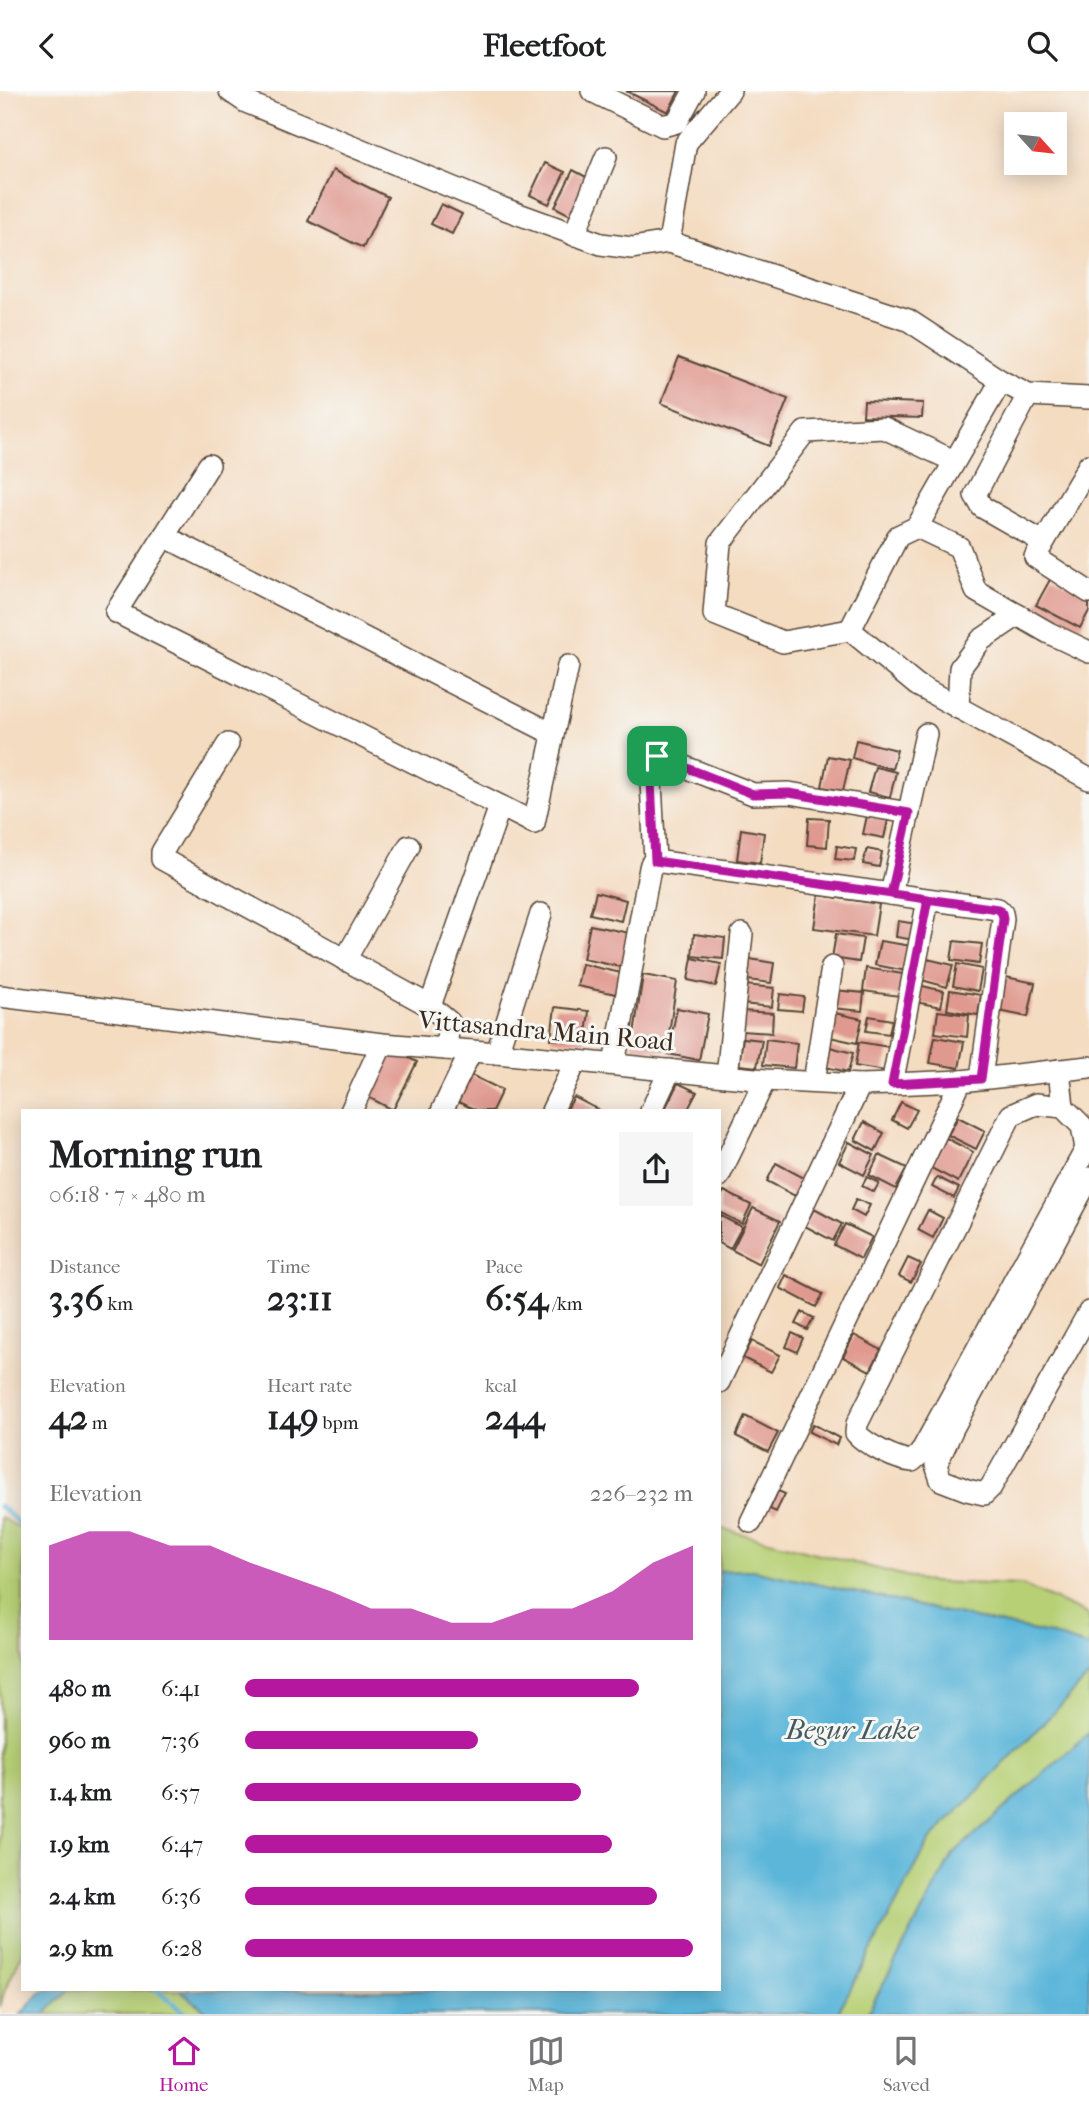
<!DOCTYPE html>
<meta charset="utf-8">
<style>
body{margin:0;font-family:"IM FELL French Canon",serif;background:#f6f6f6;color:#202124;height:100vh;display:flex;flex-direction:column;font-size:26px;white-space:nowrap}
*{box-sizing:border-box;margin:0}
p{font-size:23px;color:#757577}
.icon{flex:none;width:38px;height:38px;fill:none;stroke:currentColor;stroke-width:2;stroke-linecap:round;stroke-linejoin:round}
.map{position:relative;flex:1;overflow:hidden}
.side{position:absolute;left:21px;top:1018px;width:700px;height:882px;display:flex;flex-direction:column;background:#fff;border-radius:0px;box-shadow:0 4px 18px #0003}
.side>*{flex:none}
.needle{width:46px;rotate:117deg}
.controls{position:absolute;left:1004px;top:21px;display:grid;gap:14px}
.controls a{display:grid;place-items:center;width:63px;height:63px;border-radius:0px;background:#fff;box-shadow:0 4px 18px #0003;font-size:35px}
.pin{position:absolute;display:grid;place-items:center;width:60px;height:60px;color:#fff;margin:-30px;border-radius:14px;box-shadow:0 4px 10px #0006}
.round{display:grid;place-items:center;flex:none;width:74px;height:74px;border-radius:0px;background:#f6f6f6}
.headline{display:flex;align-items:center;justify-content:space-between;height:119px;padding:0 28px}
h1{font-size:38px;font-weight:800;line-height:52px}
.figures{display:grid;grid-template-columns:repeat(3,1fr);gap:10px;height:119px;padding:7px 28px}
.figures div{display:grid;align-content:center}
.figures b{font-size:35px;font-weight:800}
.figures small{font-size:19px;font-weight:400}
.figures p{font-size:19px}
.chart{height:196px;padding:14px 28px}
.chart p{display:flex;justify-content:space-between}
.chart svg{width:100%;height:126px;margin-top:7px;fill:#b5179e;opacity:.7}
ul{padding:0 28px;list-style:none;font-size:23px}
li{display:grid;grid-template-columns:112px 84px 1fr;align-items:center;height:52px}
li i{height:18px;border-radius:9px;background:#b5179e}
header{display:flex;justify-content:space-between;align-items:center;height:91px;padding:0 28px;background:#fff;font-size:32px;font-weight:800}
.tab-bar{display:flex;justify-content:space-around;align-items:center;height:98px;border-top:2px solid #e0e0e0;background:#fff;font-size:19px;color:#757577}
.tab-bar a{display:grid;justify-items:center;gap:4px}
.tab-bar .selected{color:#b5179e}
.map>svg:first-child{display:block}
.green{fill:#b7d076;stroke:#797d4a;stroke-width:2}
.water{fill:#5bb6d9;stroke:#4b707c;stroke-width:2}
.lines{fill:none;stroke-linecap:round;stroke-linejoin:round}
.stream{stroke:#5bb6d9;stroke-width:5}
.building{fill:#e0998f}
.minor-casing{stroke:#574536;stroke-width:24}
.minor{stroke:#fff;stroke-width:21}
.route-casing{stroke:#fff;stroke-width:14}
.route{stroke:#b5179e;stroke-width:9}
.labels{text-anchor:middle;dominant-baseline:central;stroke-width:6;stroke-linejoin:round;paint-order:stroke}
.street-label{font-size:26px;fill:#3b2a1e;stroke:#f6f6f2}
.water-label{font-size:28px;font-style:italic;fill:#465b5f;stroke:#f6f6f2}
</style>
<header><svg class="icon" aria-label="back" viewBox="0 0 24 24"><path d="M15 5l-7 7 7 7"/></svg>Fleetfoot<svg class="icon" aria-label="search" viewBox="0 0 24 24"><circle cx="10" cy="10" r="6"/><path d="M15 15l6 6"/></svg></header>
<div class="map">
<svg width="1089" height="1923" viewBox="0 0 1089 1923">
<rect width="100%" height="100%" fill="#f6f6f2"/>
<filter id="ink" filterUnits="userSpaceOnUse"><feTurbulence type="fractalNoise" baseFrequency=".0143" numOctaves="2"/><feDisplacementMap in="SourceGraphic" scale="14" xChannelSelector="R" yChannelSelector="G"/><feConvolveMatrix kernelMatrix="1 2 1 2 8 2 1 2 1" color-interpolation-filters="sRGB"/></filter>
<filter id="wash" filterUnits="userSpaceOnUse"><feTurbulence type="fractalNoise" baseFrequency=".00686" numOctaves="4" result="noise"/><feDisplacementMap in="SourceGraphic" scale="28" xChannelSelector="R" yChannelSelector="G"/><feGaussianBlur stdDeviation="1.57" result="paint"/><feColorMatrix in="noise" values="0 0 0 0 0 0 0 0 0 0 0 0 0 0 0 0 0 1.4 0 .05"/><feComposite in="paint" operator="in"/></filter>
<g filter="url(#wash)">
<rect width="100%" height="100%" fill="#f4dcc1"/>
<g class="green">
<path d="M 0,1426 L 23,1439 L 23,1861 L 5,1898 L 0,1916 Z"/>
<path d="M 719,1437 L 929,1491 L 1022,1494 L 1089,1524 L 1089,1556 L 1049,1543 L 752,1479 L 719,1480 Z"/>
<path d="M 1089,1585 L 1089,1642 L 953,1763 L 867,1923 L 837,1923 L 930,1749 Z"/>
<path d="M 69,1899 L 180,1899 L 210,1923 L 45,1923 Z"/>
</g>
<g class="water">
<path d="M 752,1479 L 1049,1543 L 1089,1556 L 1089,1585 L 930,1749 L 837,1923 L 210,1923 L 180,1899 L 719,1899 L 719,1480 Z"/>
<path d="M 1089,1642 L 1089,1923 L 867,1923 L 953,1763 Z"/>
<path d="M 43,1899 L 69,1899 L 45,1923 L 21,1923 Z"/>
</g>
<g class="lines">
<g class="stream">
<path d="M 0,1415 L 23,1436"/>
<path d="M 157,1899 L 186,1923"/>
</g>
</g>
<g id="blocks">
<g class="building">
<path d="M 626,0 L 679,0 L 668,21 Z"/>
<path d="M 545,72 L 565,81 L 549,113 L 530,104 Z"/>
<path d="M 333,79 L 388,106 L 363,157 L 308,130 Z"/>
<path d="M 573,79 L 590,88 L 572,125 L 555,116 Z"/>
<path d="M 441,113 L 462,123 L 452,143 L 431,133 Z"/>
<path d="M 679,266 L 788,308 L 769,355 L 661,312 Z"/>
<path d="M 864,310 L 923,312 L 922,327 L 863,325 Z"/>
<path d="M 1052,485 L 1089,505 L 1089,520 L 1080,537 L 1036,514 Z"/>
<path d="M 856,649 L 897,659 L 892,678 L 852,667 Z"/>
<path d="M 828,665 L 850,669 L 843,700 L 822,696 Z"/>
<path d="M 875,676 L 896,681 L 890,706 L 868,701 Z"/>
<path d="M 867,725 L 888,729 L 884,747 L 863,743 Z"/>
<path d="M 809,727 L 829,728 L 827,756 L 807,754 Z"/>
<path d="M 741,738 L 764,742 L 760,772 L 737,769 Z"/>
<path d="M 837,755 L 856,758 L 854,770 L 835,768 Z"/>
<path d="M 867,758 L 882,761 L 879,776 L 863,773 Z"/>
<path d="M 596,801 L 626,809 L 621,830 L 590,823 Z"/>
<path d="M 819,804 L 879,813 L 874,845 L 814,837 Z"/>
<path d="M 898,830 L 917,833 L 915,849 L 896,846 Z"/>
<path d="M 590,834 L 634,843 L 626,877 L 583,868 Z"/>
<path d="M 694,843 L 725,847 L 723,868 L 692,865 Z"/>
<path d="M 836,843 L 863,847 L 859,871 L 832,867 Z"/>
<path d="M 880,850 L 912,855 L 907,880 L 875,874 Z"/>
<path d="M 954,850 L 982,853 L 979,873 L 951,869 Z"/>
<path d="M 692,867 L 721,873 L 716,895 L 688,889 Z"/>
<path d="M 923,867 L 953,874 L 947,896 L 918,888 Z"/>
<path d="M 750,868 L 774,872 L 771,892 L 747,889 Z"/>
<path d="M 582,873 L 621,882 L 616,903 L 577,895 Z"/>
<path d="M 957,873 L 982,878 L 978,900 L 953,895 Z"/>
<path d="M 866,877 L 903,883 L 899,905 L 863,900 Z"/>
<path d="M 643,884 L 677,890 L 666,961 L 632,956 Z"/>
<path d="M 1001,885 L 1035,892 L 1028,926 L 994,919 Z"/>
<path d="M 744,894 L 774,897 L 772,916 L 742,913 Z"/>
<path d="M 918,894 L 944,900 L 941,916 L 915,911 Z"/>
<path d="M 834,899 L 864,902 L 862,920 L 832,917 Z"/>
<path d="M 950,899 L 981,904 L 978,924 L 947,919 Z"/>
<path d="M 780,903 L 804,906 L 802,920 L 778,918 Z"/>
<path d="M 555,916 L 589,920 L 585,951 L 551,948 Z"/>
<path d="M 677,917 L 708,923 L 699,969 L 668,963 Z"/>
<path d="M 742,920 L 773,922 L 772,942 L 741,940 Z"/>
<path d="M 938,920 L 969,924 L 967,946 L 935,942 Z"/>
<path d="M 830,921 L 862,928 L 857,952 L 825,945 Z"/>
<path d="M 869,925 L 892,929 L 889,943 L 866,940 Z"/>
<path d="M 935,946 L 964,951 L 959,977 L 930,972 Z"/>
<path d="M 743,947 L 762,949 L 757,976 L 739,974 Z"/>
<path d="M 766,948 L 797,952 L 794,977 L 763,974 Z"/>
<path d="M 859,951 L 889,956 L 885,980 L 855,975 Z"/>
<path d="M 826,955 L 853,962 L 848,981 L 821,975 Z"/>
<path d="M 390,958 L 417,971 L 393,1019 L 366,1005 Z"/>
<path d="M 469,983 L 502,999 L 492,1020 L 478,1020 L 456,1010 Z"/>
<path d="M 678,992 L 697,1001 L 687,1020 L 668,1020 L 665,1018 Z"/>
<path d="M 574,1006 L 601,1020 L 566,1020 Z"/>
<path d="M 901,1011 L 917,1019 L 907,1037 L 892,1029 Z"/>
<path d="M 958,1026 L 985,1040 L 976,1058 L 948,1044 Z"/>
<path d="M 864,1031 L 884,1042 L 875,1060 L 855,1049 Z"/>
<path d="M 946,1047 L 973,1061 L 958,1091 L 931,1077 Z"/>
<path d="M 849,1051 L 874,1064 L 864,1084 L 839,1071 Z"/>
<path d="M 879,1064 L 907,1077 L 896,1098 L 869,1084 Z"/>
<path d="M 776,1072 L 804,1087 L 795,1105 L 767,1090 Z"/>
<path d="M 867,1086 L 879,1092 L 874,1101 L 862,1095 Z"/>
<path d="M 937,1086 L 959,1097 L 954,1107 L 932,1096 Z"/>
<path d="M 724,1100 L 751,1114 L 742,1133 L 719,1121 L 719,1109 Z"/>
<path d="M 856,1108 L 870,1114 L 864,1126 L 851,1119 Z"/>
<path d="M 753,1117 L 780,1130 L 759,1173 L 732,1159 Z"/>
<path d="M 814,1118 L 842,1133 L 833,1150 L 805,1135 Z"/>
<path d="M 928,1119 L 943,1127 L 933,1147 L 918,1139 Z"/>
<path d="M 719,1124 L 742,1136 L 730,1158 L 719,1152 Z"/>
<path d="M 845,1133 L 872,1146 L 861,1168 L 834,1154 Z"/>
<path d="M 908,1167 L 921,1173 L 911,1191 L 899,1185 Z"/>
<path d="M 786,1184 L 823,1203 L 816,1216 L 780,1197 Z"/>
<path d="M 802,1221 L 814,1227 L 807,1239 L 796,1233 Z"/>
<path d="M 792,1242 L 803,1247 L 797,1261 L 786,1256 Z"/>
<path d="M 854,1244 L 881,1259 L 870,1280 L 843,1266 Z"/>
<path d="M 752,1250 L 780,1264 L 771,1281 L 743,1267 Z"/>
<path d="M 745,1325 L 778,1342 L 768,1361 L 736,1345 Z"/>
<path d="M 813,1333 L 839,1347 L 836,1354 L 809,1341 Z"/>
<path d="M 778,1400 L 785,1403 L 776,1421 L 770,1418 Z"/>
</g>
</g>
</g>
<g filter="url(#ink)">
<use href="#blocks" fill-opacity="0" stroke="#574536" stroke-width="2"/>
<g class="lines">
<defs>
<g id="minor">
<path d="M 230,0 L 246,11 L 502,117 L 601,153 L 632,157 L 669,151 L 908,229 L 1001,290 L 1028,304 L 1089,307"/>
<path d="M 592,0 L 663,35 L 677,31 L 694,0"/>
<path d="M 574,144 L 606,66"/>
<path d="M 669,151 L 686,52 L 730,0"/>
<path d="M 1001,290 L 917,436 L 959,456 L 976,500 L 1049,542 L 1089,561"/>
<path d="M 1028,304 L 975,404 L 982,416 L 1043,451"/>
<path d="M 954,370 L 884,337 L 805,341 L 720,452 L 714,523 L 783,551 L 850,539 L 917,594 L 1089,688"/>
<path d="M 209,374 L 116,521 L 534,732 L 568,575"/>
<path d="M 1089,374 L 1035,466 L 1089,501"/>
<path d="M 164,445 L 553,643"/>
<path d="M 850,539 L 898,445 L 917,436"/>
<path d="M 958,617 L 960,577 L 981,549 L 1018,524"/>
<path d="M 228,653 L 162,761 L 162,768 L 430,915 L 449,931 L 446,958"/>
<path d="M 655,770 L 650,671 L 657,665 L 753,703 L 789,702 L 909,722"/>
<path d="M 891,803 L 926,643"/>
<path d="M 345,869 L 409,755"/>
<path d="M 0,905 L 382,953 L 497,962 L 765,989 L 860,994 L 892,993 L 961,990 L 1089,976"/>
<path d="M 430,915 L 500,715"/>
<path d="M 497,962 L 541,823"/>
<path d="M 614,973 L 650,777 L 651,773 L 655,770 L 998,818 L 1002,822 L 1003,828 L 981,987"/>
<path d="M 1059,979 L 1063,1016 L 1036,1013 L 1011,1024 L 857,1333 L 856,1342 C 866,1354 897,1369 912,1370 L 920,1363 L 1086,1058 L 1082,1035 L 1063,1016"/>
<path d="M 727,985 L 742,843"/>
<path d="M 814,991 L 832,876"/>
<path d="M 892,993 L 928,809"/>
<path d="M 351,1020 L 382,953"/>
<path d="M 442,1020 L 471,960"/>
<path d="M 552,1020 L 576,970"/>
<path d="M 651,1020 L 670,979"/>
<path d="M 719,1085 L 765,989"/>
<path d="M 1089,1087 L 953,1337 L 936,1374 L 941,1389 L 967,1399 L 984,1403 L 991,1396 L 1089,1221"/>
<path d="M 719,1291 L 860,994"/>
<path d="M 751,1431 L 961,990"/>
</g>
</defs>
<use href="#minor" class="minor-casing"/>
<use href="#minor" class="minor"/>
</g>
</g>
<g class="lines" filter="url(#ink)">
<defs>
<path id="route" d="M 657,665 L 652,667 L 650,671 L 655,770 L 928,808 L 892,993 L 981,988 L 1003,828 L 1002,822 L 998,818 L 891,803 L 909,722 L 789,702 L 753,703 L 657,665"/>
</defs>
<use href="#route" class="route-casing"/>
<use href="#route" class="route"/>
</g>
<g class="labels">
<g class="street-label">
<text transform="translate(546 940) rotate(5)">Vittasandra Main Road</text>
</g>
<g class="water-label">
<text x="852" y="1638">Begur Lake</text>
</g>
</g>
</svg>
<div class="controls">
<a><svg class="needle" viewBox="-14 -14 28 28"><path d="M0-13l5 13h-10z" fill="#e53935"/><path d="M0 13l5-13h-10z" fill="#757577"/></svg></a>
</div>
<div class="pin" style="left:657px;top:665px;background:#1e9e55"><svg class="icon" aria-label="arrive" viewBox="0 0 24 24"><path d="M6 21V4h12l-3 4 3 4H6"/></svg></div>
<section class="side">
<div class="headline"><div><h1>Morning run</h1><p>06:18 · 7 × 480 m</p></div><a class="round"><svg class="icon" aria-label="share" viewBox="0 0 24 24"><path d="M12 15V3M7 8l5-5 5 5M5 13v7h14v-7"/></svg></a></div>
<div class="figures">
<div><p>Distance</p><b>3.36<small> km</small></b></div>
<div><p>Time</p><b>23:11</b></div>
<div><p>Pace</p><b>6:54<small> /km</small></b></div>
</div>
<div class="figures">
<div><p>Elevation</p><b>42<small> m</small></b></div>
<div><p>Heart rate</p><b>149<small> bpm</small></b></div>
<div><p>kcal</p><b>244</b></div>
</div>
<div class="chart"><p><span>Elevation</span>226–232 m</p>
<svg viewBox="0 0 160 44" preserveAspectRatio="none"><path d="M0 44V11L10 6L20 6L30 11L40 11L50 17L60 22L70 27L80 33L90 33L100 38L110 38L120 33L130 33L140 27L150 17L160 11V44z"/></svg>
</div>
<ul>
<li><b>480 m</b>6:41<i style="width:88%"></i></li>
<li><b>960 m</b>7:36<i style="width:52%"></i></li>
<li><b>1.4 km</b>6:57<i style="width:75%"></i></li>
<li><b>1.9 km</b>6:47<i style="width:82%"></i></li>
<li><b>2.4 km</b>6:36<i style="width:92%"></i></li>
<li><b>2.9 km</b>6:28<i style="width:100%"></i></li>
</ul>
</section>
</div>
<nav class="tab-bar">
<a class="selected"><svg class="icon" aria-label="home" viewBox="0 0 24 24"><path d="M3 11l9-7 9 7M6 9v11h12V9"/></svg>Home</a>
<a><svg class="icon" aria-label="map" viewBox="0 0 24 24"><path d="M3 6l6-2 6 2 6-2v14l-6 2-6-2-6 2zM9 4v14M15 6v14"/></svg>Map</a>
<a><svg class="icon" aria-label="saved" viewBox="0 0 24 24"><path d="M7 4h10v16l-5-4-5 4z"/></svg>Saved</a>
</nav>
